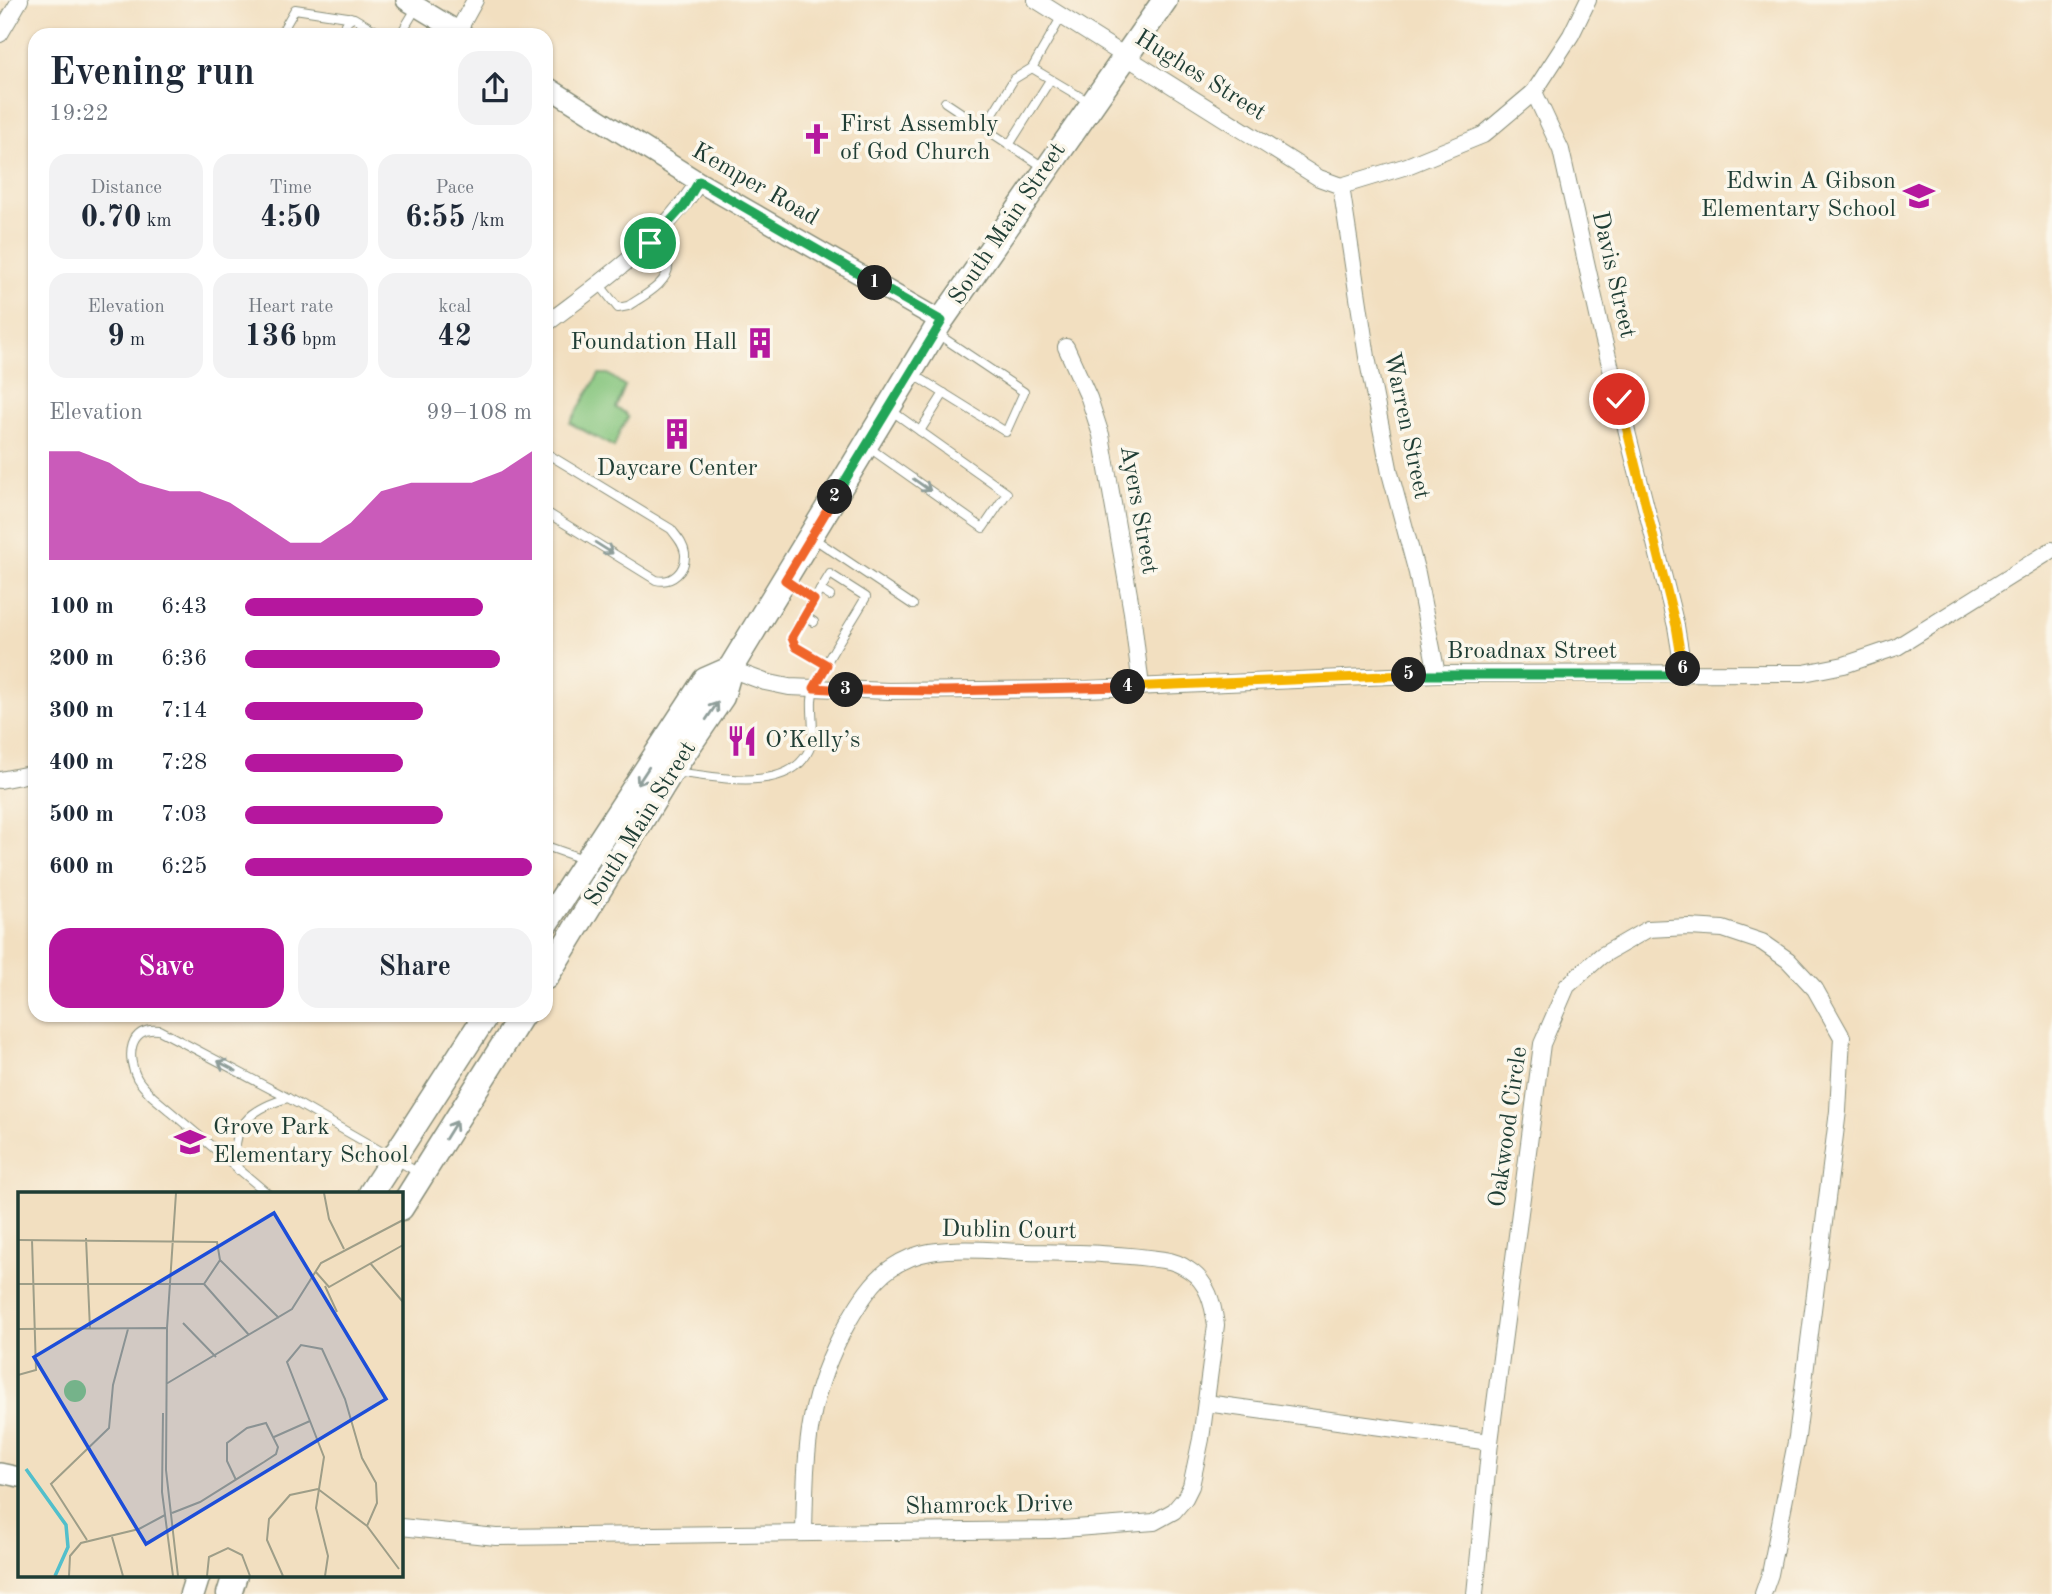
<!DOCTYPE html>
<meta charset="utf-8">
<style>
body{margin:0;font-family:"Old Standard TT",serif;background:#f2f2f3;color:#1f2937;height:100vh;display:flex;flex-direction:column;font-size:26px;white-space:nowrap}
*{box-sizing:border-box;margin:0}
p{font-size:23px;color:#747a83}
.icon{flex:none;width:38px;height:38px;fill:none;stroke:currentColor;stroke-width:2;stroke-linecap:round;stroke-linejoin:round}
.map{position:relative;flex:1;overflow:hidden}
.details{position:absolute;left:28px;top:28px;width:525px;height:994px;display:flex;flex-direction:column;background:#fff;border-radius:21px;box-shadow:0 2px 5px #0004}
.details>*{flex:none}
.pin{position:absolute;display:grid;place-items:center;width:60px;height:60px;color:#fff;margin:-30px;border:4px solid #fff;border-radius:50%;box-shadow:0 2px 7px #0007}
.km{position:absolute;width:35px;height:35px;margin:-18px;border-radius:50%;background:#222;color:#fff;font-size:19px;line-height:35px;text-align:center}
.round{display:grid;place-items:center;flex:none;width:74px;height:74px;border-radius:21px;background:#f2f2f3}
.headline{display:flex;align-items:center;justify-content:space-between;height:119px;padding:0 21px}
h1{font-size:38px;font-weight:800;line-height:52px}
.metrics{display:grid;grid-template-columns:repeat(3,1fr);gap:10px;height:119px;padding:7px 21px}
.metrics div{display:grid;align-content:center;border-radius:18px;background:#f2f2f3;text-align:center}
.metrics b{font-size:30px;font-weight:800}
.metrics small{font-size:19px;font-weight:400}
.metrics p{font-size:19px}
.chart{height:196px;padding:14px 21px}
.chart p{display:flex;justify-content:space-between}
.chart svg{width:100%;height:126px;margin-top:7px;fill:#b5179e;opacity:.7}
.action{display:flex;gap:14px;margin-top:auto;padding:14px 21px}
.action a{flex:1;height:80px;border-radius:21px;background:#b5179e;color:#fff;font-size:28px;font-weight:800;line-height:80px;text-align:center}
.action a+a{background:#f2f2f3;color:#1f2937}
ul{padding:0 21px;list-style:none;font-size:23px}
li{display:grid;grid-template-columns:112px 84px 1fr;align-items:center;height:52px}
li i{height:18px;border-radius:9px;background:#b5179e}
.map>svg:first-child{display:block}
.green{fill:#85c57d;stroke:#528158;stroke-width:2}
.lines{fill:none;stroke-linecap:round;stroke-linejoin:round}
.service-casing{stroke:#888e7a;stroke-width:10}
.minor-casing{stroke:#888e7a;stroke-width:18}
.tertiary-casing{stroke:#888e7a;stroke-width:22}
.primary-casing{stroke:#888e7a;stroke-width:27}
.service{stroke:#fff;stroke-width:8}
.minor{stroke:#fff;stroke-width:16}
.tertiary{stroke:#fff;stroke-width:19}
.primary{stroke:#fff;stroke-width:24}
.oneway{stroke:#8f9e9a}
.split-1-casing{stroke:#fff;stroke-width:14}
.split-2-casing{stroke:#fff;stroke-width:14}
.split-3-casing{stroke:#fff;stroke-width:14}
.split-4-casing{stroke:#fff;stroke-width:14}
.split-5-casing{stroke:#fff;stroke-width:14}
.split-6-casing{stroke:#fff;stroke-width:14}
.split-7-casing{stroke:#fff;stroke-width:14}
.split-1{stroke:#22a559;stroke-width:9}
.split-2{stroke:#22a559;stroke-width:9}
.split-3{stroke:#f0652b;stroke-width:9}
.split-4{stroke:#f0652b;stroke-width:9}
.split-5{stroke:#f5b400;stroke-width:9}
.split-6{stroke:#22a559;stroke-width:9}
.split-7{stroke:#f5b400;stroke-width:9}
.labels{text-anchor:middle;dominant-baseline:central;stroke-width:7;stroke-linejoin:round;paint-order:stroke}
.street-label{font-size:24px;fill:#1f3d34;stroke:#fbf7ec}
.poi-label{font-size:24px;fill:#1f3d34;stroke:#fbf7ec;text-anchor:start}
.inset-river{fill:none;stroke:#52bfcb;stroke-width:3.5}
.inset-road{fill:none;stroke:#9e9e88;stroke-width:2}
.view{fill:#1d4ed8;fill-opacity:0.15;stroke:#1d4ed8;stroke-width:3.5}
.inset-edge{fill:none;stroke:#1f3d34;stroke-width:3.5}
</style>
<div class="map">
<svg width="2052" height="1594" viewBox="0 0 2052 1594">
<rect width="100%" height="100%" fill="#fbf7ec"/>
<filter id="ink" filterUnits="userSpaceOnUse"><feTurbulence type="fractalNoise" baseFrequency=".0143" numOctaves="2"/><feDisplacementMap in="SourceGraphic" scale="14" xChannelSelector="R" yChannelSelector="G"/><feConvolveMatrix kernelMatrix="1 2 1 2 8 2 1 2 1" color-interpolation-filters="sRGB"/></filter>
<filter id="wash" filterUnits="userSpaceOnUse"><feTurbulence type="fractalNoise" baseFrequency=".00686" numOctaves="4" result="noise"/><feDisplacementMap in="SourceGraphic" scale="28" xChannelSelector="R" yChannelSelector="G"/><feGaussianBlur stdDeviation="1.57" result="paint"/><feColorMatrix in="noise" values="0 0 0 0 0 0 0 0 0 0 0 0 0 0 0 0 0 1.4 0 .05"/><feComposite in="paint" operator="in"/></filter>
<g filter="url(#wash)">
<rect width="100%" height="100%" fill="#f2dfc0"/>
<path class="green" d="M 599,374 L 608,374 L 625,386 L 616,408 L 625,413 L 628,418 L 621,429 L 614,447 L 570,423 Z"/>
</g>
<g filter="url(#ink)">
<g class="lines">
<defs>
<g id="service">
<path d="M 280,35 L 295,9 L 354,18 L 383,35"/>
<path d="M 340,35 L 350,17"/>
<path d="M 400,35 L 417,7"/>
<path d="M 1032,68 L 1089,102"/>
<path d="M 945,102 L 984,128"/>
<path d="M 1009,145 L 1050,80"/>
<path d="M 1045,168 L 984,128 L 1014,79 L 1032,68 L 1062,16"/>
<path d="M 599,284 L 618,308 L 628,306 C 641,297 671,283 668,263 C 667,255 658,246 653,240"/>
<path d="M 913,374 L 1006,432 L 1024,392 L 936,333"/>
<path d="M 920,431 L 944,393"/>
<path d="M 868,447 L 983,528 L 1007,493 L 889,409"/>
<path d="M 546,453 L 671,529 C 677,537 684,544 685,554 C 686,571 672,584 656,580 L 546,512"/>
<path d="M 813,538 L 913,605"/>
<path d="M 820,590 L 830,596"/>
<path d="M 814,600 L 792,638 L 796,647 L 827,665"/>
<path d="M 805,616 L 814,622"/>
<path d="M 674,772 C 713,776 788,795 809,750 C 818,730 807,705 815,686 C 828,655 850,626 866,597 L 830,574 L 814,600 L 786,581"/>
<path d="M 546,846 L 583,859"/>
<path d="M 238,1170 C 228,1128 249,1109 288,1098"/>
<path d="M 267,1193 L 152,1096 C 147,1090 141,1085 137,1078 C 126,1057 129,1026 159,1030 L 288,1098 L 419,1173"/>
</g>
<g id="minor">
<path d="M 1036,0 L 1319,178 L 1341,186"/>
<path d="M 458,31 L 475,0"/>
<path d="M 0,34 L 20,0"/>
<path d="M 1534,92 L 1561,150 L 1601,329 L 1676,626 L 1684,675"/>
<path d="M 1341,186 L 1367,357 L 1390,473 L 1417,573 L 1437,674"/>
<path d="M 1341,186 L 1407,166 L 1483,135 L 1534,92 L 1571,35 L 1588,0"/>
<path d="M 546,324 C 605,279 658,244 699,182"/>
<path d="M 1066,347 L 1089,398 L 1101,435 L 1132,612 L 1141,687"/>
<path d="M 730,669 L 765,682 L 789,687 L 888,691 L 1087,689 L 1437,674 L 1804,673 L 1844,665 L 1897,647 L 2052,550"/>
<path d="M 0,780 L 35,773"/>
<path d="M 1206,1403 L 1490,1442"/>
<path d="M 401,1527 L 496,1537 L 1050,1530 L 1154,1522 L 1174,1511 L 1185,1498 L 1191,1486 L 1201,1439 L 1216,1325 C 1213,1304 1208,1282 1189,1270 C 1182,1265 1172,1261 1164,1260 C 1119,1253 1071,1253 1026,1252 C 995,1251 961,1247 930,1252 C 917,1254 903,1260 891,1268 C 873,1280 859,1303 848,1322 C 806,1397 806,1448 804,1532"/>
<path d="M 1475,1594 L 1490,1442 L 1542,1044 L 1567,986 L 1601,956 L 1648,929 L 1689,927 L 1723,929 L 1762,942 L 1788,960 L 1815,989 L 1842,1037 L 1838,1111 L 1797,1437 L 1770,1574 L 1763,1594"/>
</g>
<g id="tertiary">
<path d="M 406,0 L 464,35"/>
<path d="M 546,86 L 699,182 L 941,321"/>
<path d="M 0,1473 L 19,1477"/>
</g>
<g id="primary">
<path d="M 546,923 L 705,680 L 730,669"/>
<path d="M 546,977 L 671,772 L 722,697 L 730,669 L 941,321 L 1165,0"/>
<path d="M 371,1193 L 486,1015"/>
<path d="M 401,1208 L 522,1015"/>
<path d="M 192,1594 L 198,1575"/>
<path d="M 229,1594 L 235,1575"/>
</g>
</defs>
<use href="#service" class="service-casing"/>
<use href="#minor" class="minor-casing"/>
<use href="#tertiary" class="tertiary-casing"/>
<use href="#primary" class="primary-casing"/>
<use href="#service" class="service"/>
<use href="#minor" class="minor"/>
<use href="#tertiary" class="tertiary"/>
<use href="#primary" class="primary"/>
</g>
<defs><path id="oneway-shaft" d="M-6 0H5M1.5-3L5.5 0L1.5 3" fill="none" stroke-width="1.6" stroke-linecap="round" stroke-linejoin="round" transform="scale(1.75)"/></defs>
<g class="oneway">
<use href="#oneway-shaft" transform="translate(922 485) rotate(35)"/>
<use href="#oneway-shaft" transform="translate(604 548) rotate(32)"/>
<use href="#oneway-shaft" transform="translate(712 711) rotate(-56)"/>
<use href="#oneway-shaft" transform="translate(643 776) rotate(123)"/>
<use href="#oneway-shaft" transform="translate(227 1066) rotate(-152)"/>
<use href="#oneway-shaft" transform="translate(451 1130) rotate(-58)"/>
</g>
</g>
<g class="lines" filter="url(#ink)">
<defs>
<path id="split-1" d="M 650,243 L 684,206 L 699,181 L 875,283"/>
<path id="split-2" d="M 835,497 L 942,321 L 875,283"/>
<path id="split-3" d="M 835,497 L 785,580 L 814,600 L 792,638 L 796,647 L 827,665 L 814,688 L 846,690"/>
<path id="split-4" d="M 846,690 L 945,691 L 1128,687"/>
<path id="split-5" d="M 1128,687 L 1409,675"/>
<path id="split-6" d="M 1409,675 L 1685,675 L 1683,669"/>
<path id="split-7" d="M 1619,399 L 1676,626 L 1683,669"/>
</defs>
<use href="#split-1" class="split-1-casing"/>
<use href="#split-2" class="split-2-casing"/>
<use href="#split-3" class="split-3-casing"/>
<use href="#split-4" class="split-4-casing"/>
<use href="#split-5" class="split-5-casing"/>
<use href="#split-6" class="split-6-casing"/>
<use href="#split-7" class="split-7-casing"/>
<use href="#split-1" class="split-1"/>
<use href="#split-2" class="split-2"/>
<use href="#split-3" class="split-3"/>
<use href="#split-4" class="split-4"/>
<use href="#split-5" class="split-5"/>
<use href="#split-6" class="split-6"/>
<use href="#split-7" class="split-7"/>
</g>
<defs>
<symbol id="church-bare" viewBox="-9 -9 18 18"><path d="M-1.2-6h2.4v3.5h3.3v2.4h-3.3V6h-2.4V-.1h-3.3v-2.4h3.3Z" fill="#b5179e" stroke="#fbf7ec" stroke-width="2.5" paint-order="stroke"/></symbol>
<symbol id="school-bare" viewBox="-9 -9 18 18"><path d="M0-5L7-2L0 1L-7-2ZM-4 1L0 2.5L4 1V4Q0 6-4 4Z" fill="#b5179e" stroke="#fbf7ec" stroke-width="2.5" paint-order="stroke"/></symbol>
<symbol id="building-bare" viewBox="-9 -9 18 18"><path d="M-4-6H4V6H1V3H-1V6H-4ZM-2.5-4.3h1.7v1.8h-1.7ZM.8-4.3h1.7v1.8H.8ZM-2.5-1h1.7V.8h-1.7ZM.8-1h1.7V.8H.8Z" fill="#b5179e" stroke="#fbf7ec" stroke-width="2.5" paint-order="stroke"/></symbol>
<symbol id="restaurant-bare" viewBox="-9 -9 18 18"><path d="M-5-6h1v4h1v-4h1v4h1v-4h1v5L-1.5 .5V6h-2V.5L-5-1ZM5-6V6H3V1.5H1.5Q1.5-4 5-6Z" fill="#b5179e" stroke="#fbf7ec" stroke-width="2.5" paint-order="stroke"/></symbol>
</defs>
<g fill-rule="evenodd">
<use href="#church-bare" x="795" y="117" width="44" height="44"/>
<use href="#school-bare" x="1897" y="174" width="44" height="44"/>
<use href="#building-bare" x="738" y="321" width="44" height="44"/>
<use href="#building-bare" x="655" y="412" width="44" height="44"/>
<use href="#restaurant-bare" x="720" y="719" width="44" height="44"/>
<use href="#school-bare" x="168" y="1120" width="44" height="44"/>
</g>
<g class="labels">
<g class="street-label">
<text transform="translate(1200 76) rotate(32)">Hughes Street</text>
<text transform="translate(755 185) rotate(30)">Kemper Road</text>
<text transform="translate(1008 224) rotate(-56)">South Main Street</text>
<text transform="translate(1613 275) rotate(77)">Davis Street</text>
<text transform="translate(1406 426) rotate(78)">Warren Street</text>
<text transform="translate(1138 510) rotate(80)">Ayers Street</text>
<text x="1532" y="652">Broadnax Street</text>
<text transform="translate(641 824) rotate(-58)">South Main Street</text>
<text transform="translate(1509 1127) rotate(-82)">Oakwood Circle</text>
<text transform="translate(1009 1231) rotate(1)">Dublin Court</text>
<text transform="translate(989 1506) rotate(-1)">Shamrock Drive</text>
</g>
<g class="poi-label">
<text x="840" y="125">First Assembly<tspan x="840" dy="28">of God Church</tspan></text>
<text x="1896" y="182" text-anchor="end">Edwin A Gibson<tspan x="1896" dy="28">Elementary School</tspan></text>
<text x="737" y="343" text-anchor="end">Foundation Hall</text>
<text x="677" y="469" text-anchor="middle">Daycare Center</text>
<text x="765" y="741">O’Kelly’s</text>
<text x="213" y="1128">Grove Park<tspan x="213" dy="28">Elementary School</tspan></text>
</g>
</g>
<g transform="translate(18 1192)">
<rect width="385" height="385" fill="#f2dfc0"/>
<path d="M46 199a11 11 0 1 1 22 0a11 11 0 1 1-22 0Z" fill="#85c57d"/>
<path class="inset-river" d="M 8,277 L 48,333 L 50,355 L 37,384"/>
<path class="inset-road" d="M 158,1 L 149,136 L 148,278 L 160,384M 306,1 L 311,27 L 326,57M 68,46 L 72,137M 0,48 L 199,50 L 202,68 L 186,92M 202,68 L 261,126M 352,71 L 385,110M 297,79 L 311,95 L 385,53M 0,92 L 186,92M 186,92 L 231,143M 307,94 L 319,120M 165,131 L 198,165M 0,137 L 148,136M 0,183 L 18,178 L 14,48M 148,192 L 274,117 L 303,71 L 385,28M 145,221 L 144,300 L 155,384M 256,245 L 292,229M 300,297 L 349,334 L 381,377M 154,321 L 182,310 L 246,270 L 258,262 L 260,255 L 248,231 L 229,236 L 209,251 L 209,269 L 218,288M 94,345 L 105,384M 69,348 L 33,292 L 91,236 L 95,193 L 110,137M 51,384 L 52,364 L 63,351 L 121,337 L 147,323M 189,384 L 191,365 L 210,356 L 224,363 L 232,384M 265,384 L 249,348 L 251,327 L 272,303 L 300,297M 307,384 L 310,364 L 298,316 L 306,265 L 269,170 L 283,153 L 304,157 L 327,207 L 344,266 L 358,291 L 359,311 L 349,334"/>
<path class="view" d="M 256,21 L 368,207 L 128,352 L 16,165 Z"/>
<rect width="385" height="385" class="inset-edge"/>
</g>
</svg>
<div class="pin" style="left:650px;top:243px;background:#1e9e55"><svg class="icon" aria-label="arrive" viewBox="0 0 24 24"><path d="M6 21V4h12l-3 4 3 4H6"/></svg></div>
<div class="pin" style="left:1619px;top:399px;background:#d93025"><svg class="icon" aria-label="check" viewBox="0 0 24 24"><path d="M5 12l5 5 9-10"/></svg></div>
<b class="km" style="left:875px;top:283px">1</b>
<b class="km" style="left:835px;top:497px">2</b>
<b class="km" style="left:846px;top:690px">3</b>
<b class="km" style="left:1128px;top:687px">4</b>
<b class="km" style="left:1409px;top:675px">5</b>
<b class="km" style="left:1683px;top:669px">6</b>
<section class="details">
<div class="headline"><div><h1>Evening run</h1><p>19:22</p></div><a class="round"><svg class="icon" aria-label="share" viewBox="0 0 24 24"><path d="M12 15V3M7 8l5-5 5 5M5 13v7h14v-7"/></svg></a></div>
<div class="metrics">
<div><p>Distance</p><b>0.70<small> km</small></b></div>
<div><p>Time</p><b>4:50</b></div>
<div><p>Pace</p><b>6:55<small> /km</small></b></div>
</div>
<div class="metrics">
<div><p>Elevation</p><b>9<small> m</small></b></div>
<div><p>Heart rate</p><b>136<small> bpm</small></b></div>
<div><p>kcal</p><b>42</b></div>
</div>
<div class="chart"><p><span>Elevation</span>99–108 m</p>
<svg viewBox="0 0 160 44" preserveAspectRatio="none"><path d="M0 44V6L10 6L20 10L30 17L40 20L50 20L60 24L70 31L80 38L90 38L100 31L110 20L120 17L130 17L140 17L150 13L160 6V44z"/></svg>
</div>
<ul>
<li><b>100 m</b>6:43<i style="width:83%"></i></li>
<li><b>200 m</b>6:36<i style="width:89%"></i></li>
<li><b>300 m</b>7:14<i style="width:62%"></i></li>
<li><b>400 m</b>7:28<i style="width:55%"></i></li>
<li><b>500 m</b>7:03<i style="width:69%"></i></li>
<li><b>600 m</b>6:25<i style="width:100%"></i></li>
</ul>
<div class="action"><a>Save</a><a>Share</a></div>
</section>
</div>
